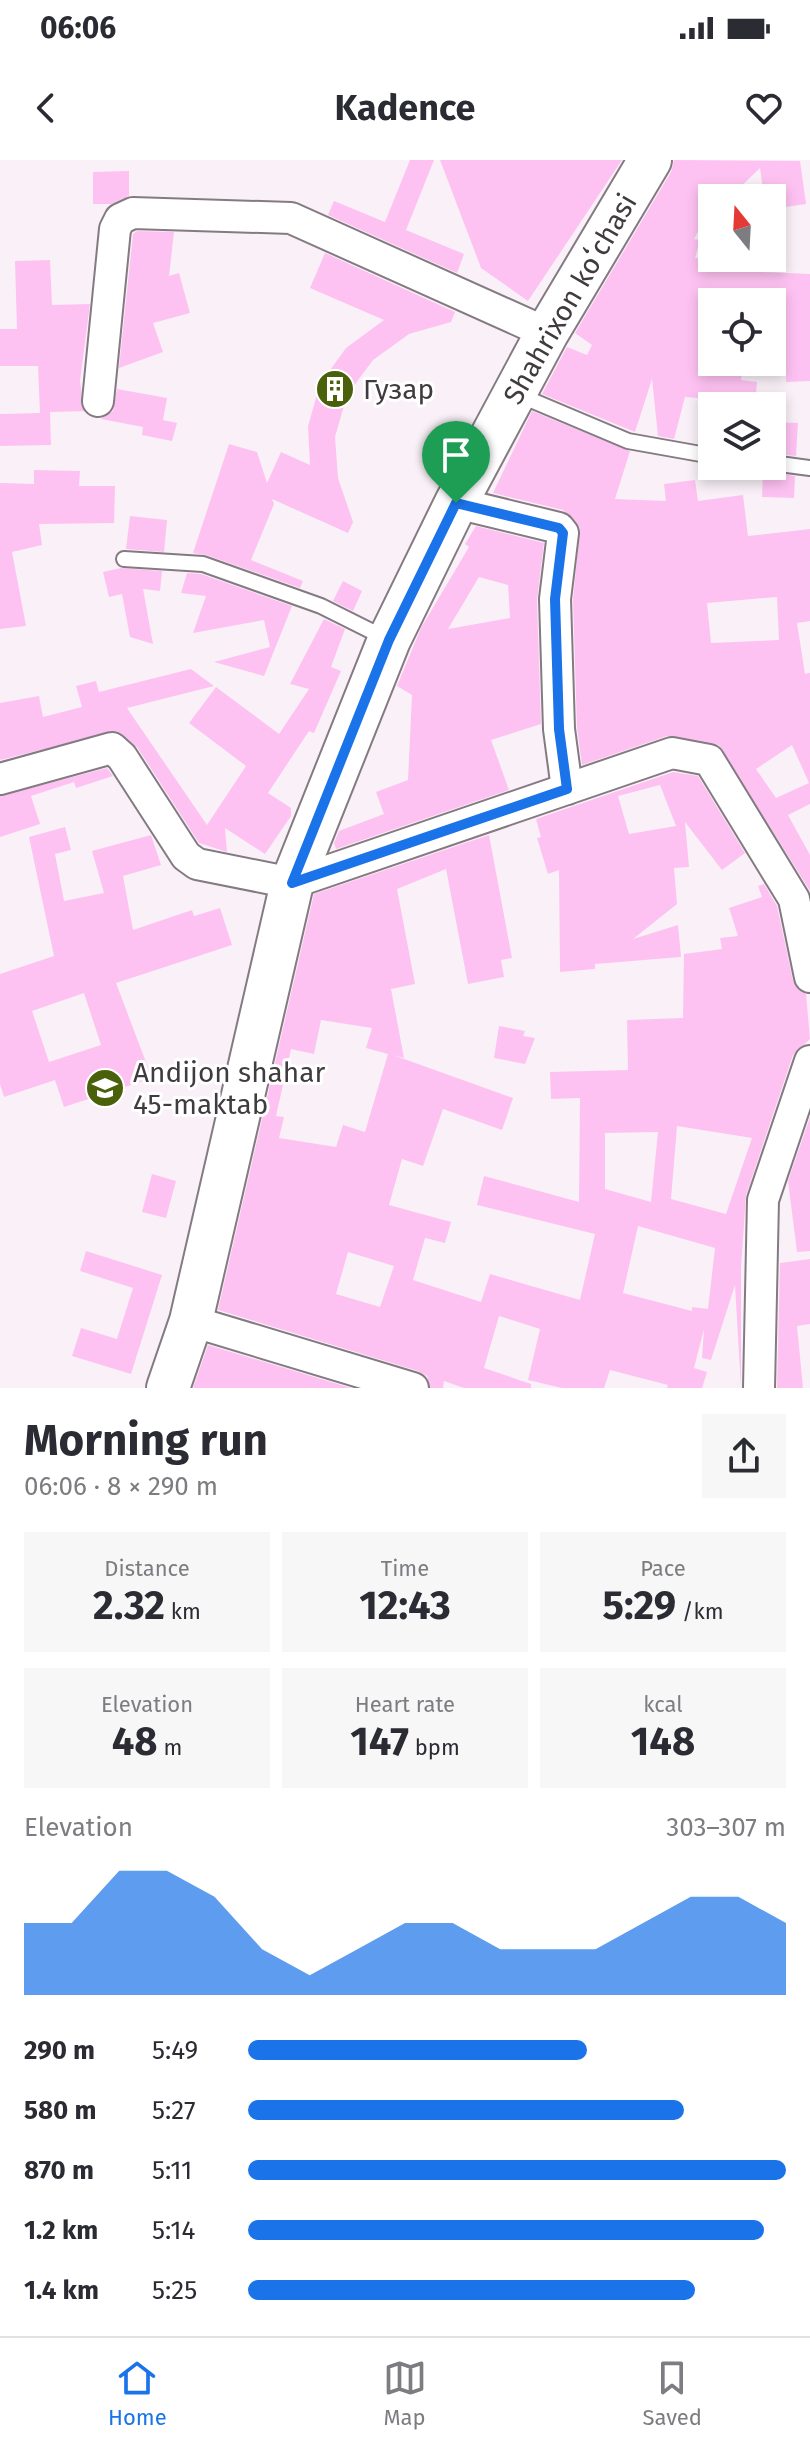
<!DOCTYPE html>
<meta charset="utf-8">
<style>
body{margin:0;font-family:"Fira Sans",sans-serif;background:#f7f7f7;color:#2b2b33;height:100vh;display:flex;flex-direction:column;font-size:30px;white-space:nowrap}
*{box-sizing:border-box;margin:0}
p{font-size:26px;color:#7c7c81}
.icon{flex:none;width:44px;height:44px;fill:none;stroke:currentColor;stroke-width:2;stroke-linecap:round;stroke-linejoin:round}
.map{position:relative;height:1228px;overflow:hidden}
.sheet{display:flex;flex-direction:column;background:#fff;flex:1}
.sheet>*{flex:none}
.needle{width:52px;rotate:342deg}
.controls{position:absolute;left:698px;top:24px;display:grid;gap:16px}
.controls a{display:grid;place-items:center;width:88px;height:88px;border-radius:0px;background:#fff;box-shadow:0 4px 12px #0003;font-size:40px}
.pin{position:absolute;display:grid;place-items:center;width:68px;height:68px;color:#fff;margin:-82px -34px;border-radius:50% 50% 50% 0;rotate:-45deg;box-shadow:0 0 8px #0007}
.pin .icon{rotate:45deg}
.round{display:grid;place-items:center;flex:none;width:84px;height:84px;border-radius:0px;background:#f7f7f7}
.summary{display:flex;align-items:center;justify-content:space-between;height:136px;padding:0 24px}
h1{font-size:44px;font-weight:700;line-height:60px}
.metrics{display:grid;grid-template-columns:repeat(3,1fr);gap:12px;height:136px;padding:8px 24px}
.metrics div{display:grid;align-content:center;border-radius:0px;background:#f7f7f7;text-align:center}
.metrics b{font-size:40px;font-weight:700}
.metrics small{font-size:22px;font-weight:400}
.metrics p{font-size:22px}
.chart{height:224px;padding:16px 24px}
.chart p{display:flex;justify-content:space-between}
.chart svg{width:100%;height:144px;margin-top:8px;fill:#1a73e8;opacity:.7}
ul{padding:0 24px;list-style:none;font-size:26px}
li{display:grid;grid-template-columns:128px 96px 1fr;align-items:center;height:60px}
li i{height:20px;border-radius:10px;background:#1a73e8}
.status{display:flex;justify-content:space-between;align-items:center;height:56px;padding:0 40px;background:#fff;direction:ltr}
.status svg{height:22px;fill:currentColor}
header{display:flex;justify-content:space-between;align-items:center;height:104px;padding:0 24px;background:#fff;font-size:36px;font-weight:700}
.tab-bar{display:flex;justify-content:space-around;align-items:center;height:112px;border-top:2px solid #e1e1e2;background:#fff;font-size:22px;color:#7c7c81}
.tab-bar a{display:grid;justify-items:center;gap:4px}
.tab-bar .selected{color:#1a73e8}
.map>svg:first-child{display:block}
.building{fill:#fec2f2;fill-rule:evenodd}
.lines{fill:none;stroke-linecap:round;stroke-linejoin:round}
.lane-casing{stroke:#837b81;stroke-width:18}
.street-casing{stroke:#837b81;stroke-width:34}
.secondary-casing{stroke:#837b81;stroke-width:46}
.lane{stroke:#fff;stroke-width:14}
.street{stroke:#fff;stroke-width:30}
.secondary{stroke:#fff;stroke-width:42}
.route-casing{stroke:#fff;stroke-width:16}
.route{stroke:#1a73e8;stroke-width:10}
.labels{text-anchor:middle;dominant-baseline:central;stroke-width:6;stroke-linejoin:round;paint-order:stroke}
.street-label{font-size:28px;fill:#3f3b3e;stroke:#fff}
.poi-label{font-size:28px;fill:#3f3b3e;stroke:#fff;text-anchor:start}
</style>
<div class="status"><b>06:06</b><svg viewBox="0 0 49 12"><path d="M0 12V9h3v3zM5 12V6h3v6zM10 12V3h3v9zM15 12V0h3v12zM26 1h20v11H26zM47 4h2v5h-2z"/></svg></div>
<header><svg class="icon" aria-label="back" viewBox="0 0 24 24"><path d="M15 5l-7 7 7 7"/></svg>Kadence<svg class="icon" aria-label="heart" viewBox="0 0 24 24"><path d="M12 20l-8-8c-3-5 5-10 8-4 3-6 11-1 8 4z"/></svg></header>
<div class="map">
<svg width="810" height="1228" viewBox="0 0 810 1228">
<rect width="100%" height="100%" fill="#f9f1f7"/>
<g class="building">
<path d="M 410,0 L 434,0 L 406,70 L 464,94 L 457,113 L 328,55 L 334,41 L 385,62 Z"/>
<path d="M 440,0 L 622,0 L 528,141 L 481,108 Z"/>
<path d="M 674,0 L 800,1 L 806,44 L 772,49 L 772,38 L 764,38 L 760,8 L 733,34 L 724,24 L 717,38 L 712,38 L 712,46 L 694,79 L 700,80 L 695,98 L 757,98 L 753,107 L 761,108 L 761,112 L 810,114 L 810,221 L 786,222 L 785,178 L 772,177 L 772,142 L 712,142 L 712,202 L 744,202 L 741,220 L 757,222 L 755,246 L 724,246 L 725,240 L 685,237 L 674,279 L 658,276 L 652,219 L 635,272 L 542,234 L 567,187 L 587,195 L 592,185 L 575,173 L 671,12 Z"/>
<path d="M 129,11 L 129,36 L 111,44 L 93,44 L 93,12 Z"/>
<path d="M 137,71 L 174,72 L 169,116 L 179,113 L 190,153 L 153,163 L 163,192 L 119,208 L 133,74 Z"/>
<path d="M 325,93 L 455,152 L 451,162 L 409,174 L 373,200 L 347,235 L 335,277 L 338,318 L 353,362 L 348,373 L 272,339 L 274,344 L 251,400 L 303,421 L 300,428 L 206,395 L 193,393 L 229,284 L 257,292 L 267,323 L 281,292 L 310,305 L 308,266 L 320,224 L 346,188 L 384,160 L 310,128 Z"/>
<path d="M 50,100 L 52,145 L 90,144 L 80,221 L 84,251 L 50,252 L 51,285 L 0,286 L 0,254 L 40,253 L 38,206 L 0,206 L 0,169 L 17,169 L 15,101 Z"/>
<path d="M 117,229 L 167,238 L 163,260 L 177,263 L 172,281 L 142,275 L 143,267 L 101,259 L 113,251 Z"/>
<path d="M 532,251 L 630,291 L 615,339 L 666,341 L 664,324 L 695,320 L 698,341 L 743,335 L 748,376 L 810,369 L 810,461 L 797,463 L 805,514 L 810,513 L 810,644 L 788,655 L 810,695 L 810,731 L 719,585 L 667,576 L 582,605 L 577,568 L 573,440 L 580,368 L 563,350 L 493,333 ZM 777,437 L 779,480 L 711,483 L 707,443 ZM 792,585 L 809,623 L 776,638 L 756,609 Z"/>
<path d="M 772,262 L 798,263 L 796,296 L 772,293 Z"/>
<path d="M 34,310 L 80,311 L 79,326 L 115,326 L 114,363 L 39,364 L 42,385 L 12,392 L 26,466 L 0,469 L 0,323 L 34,324 Z"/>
<path d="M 767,311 L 795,316 L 794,338 L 762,337 L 763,312 Z"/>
<path d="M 130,356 L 167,360 L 164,392 L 126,389 Z"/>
<path d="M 476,366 L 544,383 L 537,440 L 541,564 L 491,580 L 509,630 L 336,689 L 334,683 L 339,671 L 384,654 L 376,632 L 408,620 L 412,535 L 397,526 L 421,468 L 469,387 L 465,384 ZM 479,417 L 508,425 L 510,458 L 448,469 Z"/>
<path d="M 121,408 L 162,411 L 160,431 L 143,429 L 153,484 L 130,477 L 122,434 L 109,437 L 103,412 Z"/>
<path d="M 187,413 L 201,414 L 292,446 L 264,516 L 214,502 L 270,487 L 264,460 L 193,473 L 206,436 L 181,433 Z"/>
<path d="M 343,421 L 362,431 L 353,451 L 333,441 Z"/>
<path d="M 324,459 L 345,469 L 331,507 L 341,511 L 314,573 L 309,571 L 268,633 L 291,648 L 291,656 L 265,694 L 225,668 L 227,692 L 199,683 L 137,587 L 117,571 L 0,600 L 0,543 L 39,536 L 43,557 L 82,547 L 76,526 L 96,521 L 99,532 L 191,509 L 214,526 L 127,548 L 207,665 L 246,606 L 189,563 L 216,527 L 279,574 L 309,529 L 290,524 Z"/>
<path d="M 107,608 L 113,616 L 76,628 L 74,622 L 31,636 L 40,664 L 0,677 L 0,636 Z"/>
<path d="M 673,612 L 698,616 L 745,693 L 722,710 L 685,662 L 689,707 L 674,708 L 677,744 L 633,779 L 678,765 L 681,797 L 595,804 L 595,809 L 560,812 L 559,710 L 548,714 L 537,678 L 541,677 L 536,659 ZM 660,625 L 676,666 L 629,674 L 618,636 Z"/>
<path d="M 65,667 L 71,690 L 55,694 L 64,741 L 104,733 L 92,691 L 151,675 L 161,705 L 123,716 L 133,770 L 192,750 L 194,756 L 220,748 L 232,785 L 116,823 L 152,918 L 64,947 L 55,920 L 4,937 L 0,924 L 0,814 L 54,796 L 29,677 ZM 84,833 L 101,885 L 49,902 L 32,851 Z"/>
<path d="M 489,675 L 512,798 L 501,800 L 504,817 L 468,824 L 446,709 L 397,729 L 415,824 L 391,829 L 404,898 L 393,895 L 513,938 L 502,970 L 443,949 L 423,1006 L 402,999 L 389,1045 L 451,1062 L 445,1083 L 425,1078 L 413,1120 L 481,1142 L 490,1114 L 580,1140 L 595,1074 L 477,1045 L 484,1016 L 579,1042 L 580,938 L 551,939 L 550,912 L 628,910 L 627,860 L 683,858 L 684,794 L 722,789 L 720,778 L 738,776 L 729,748 L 762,737 L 758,726 L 764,724 L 777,746 L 793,821 L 806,834 L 810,879 L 793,895 L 746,1035 L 741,1108 L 741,1228 L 735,1125 L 711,1200 L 702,1198 L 704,1169 L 694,1208 L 707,1212 L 702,1228 L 667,1228 L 668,1225 L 610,1210 L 604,1228 L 562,1228 L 528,1220 L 540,1169 L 499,1156 L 484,1208 L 531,1224 L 531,1228 L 464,1228 L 444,1221 L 443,1228 L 430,1228 L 427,1216 L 418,1211 L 218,1150 L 314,734 ZM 321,860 L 372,868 L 366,888 L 388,894 L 365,972 L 343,965 L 336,987 L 279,978 L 284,957 L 276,956 L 291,889 L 314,894 ZM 677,966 L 752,978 L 726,1054 L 671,1039 ZM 658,972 L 651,1042 L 605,1029 L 605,973 ZM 638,1066 L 715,1088 L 708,1149 L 692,1147 L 692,1151 L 623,1133 ZM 348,1092 L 394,1106 L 380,1147 L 336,1134 Z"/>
<path d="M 499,866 L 525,871 L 523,876 L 535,878 L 525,904 L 494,898 Z"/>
<path d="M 810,957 L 810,1091 L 797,1092 L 788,1021 Z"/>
<path d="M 152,1014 L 176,1021 L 166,1058 L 142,1052 Z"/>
<path d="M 86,1091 L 162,1115 L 131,1214 L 72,1196 L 81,1168 L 117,1179 L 133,1128 L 80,1111 Z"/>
<path d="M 810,1099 L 810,1164 L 797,1166 L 803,1228 L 777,1228 L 780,1103 Z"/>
<path d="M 208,1185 L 351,1228 L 193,1228 Z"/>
</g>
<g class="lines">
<defs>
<g id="lane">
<path d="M 519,235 L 628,281 L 712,296"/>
<path d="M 772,303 L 810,308"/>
<path d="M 124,399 L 203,404 L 321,446 L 385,478"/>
</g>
<g id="street">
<path d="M 98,241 L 115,69 L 120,59 L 133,53 L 291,58 L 547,173"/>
<path d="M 456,343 L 559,368 L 563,373 L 555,439 L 559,569 L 567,629"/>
<path d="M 0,619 L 112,588 L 122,597 L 186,696 L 197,704 L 292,723 L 672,593 L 709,600 L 794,739 L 810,817"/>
<path d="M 191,1161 L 413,1228"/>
<path d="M 759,1228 L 763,1040 L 810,901"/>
</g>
<path id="secondary" d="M 168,1228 L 191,1161 L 292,723 L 389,480 L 456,343 L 547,173 L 650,0"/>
</defs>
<use href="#lane" class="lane-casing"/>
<use href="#street" class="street-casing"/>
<use href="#secondary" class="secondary-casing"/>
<use href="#lane" class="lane"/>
<use href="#street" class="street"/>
<use href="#secondary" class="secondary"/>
</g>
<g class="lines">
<defs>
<path id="route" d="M 456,343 L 559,368 L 563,373 L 555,439 L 559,569 L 567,629 L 292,723 L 389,480 Z"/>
</defs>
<use href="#route" class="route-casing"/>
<use href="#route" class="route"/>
</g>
<defs>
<symbol id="building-disc" viewBox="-11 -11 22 22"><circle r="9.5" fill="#4b600b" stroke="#fff"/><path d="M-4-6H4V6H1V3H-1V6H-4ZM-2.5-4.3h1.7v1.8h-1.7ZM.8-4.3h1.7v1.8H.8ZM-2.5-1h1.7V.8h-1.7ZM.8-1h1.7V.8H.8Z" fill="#fff"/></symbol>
<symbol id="school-disc" viewBox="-11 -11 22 22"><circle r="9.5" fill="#4b600b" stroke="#fff"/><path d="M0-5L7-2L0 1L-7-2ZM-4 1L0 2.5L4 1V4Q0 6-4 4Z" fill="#fff"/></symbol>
</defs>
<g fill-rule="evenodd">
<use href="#building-disc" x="313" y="207" width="44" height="44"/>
<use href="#school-disc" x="83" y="906" width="44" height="44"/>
</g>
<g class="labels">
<g class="street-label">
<text transform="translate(570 139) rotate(-60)">Shahrixon koʻchasi</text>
</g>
<g class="poi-label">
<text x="363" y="229">Гузар</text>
<text x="133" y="912">Andijon shahar<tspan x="133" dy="32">45-maktab</tspan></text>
</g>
</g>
</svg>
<div class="controls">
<a><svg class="needle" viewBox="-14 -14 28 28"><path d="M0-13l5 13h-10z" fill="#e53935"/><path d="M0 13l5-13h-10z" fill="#7c7c81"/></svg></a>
<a><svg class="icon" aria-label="locate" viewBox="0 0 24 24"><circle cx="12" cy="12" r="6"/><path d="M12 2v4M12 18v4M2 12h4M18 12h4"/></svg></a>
<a><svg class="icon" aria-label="layers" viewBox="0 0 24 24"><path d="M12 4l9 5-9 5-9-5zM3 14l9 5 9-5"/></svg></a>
</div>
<div class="pin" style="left:456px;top:343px;background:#1e9e55"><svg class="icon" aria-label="arrive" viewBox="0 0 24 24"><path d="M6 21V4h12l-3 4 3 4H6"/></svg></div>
</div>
<section class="sheet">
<div class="summary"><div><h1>Morning run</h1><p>06:06 · 8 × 290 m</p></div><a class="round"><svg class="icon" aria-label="share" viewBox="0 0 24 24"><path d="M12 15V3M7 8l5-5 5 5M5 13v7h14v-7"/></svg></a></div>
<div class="metrics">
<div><p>Distance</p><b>2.32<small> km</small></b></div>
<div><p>Time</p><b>12:43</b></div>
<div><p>Pace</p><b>5:29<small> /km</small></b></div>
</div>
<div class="metrics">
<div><p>Elevation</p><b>48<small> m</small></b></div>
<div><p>Heart rate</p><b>147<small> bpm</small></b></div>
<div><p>kcal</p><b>148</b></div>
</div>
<div class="chart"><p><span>Elevation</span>303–307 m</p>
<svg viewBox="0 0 160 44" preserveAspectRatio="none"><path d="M0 44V22L10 22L20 6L30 6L40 14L50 30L60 38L70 30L80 22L90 22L100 30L110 30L120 30L130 22L140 14L150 14L160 22V44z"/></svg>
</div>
<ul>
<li><b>290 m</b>5:49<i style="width:63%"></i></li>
<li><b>580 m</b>5:27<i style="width:81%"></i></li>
<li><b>870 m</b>5:11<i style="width:100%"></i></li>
<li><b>1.2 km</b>5:14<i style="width:96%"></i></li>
<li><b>1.4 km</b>5:25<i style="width:83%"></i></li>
</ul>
</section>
<nav class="tab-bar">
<a class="selected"><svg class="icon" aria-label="home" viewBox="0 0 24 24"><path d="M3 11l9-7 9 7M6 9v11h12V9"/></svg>Home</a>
<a><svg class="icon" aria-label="map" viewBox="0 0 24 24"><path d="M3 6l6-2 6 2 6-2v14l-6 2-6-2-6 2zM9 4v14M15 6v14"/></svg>Map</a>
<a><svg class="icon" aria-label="saved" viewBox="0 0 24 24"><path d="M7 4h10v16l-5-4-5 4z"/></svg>Saved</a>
</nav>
